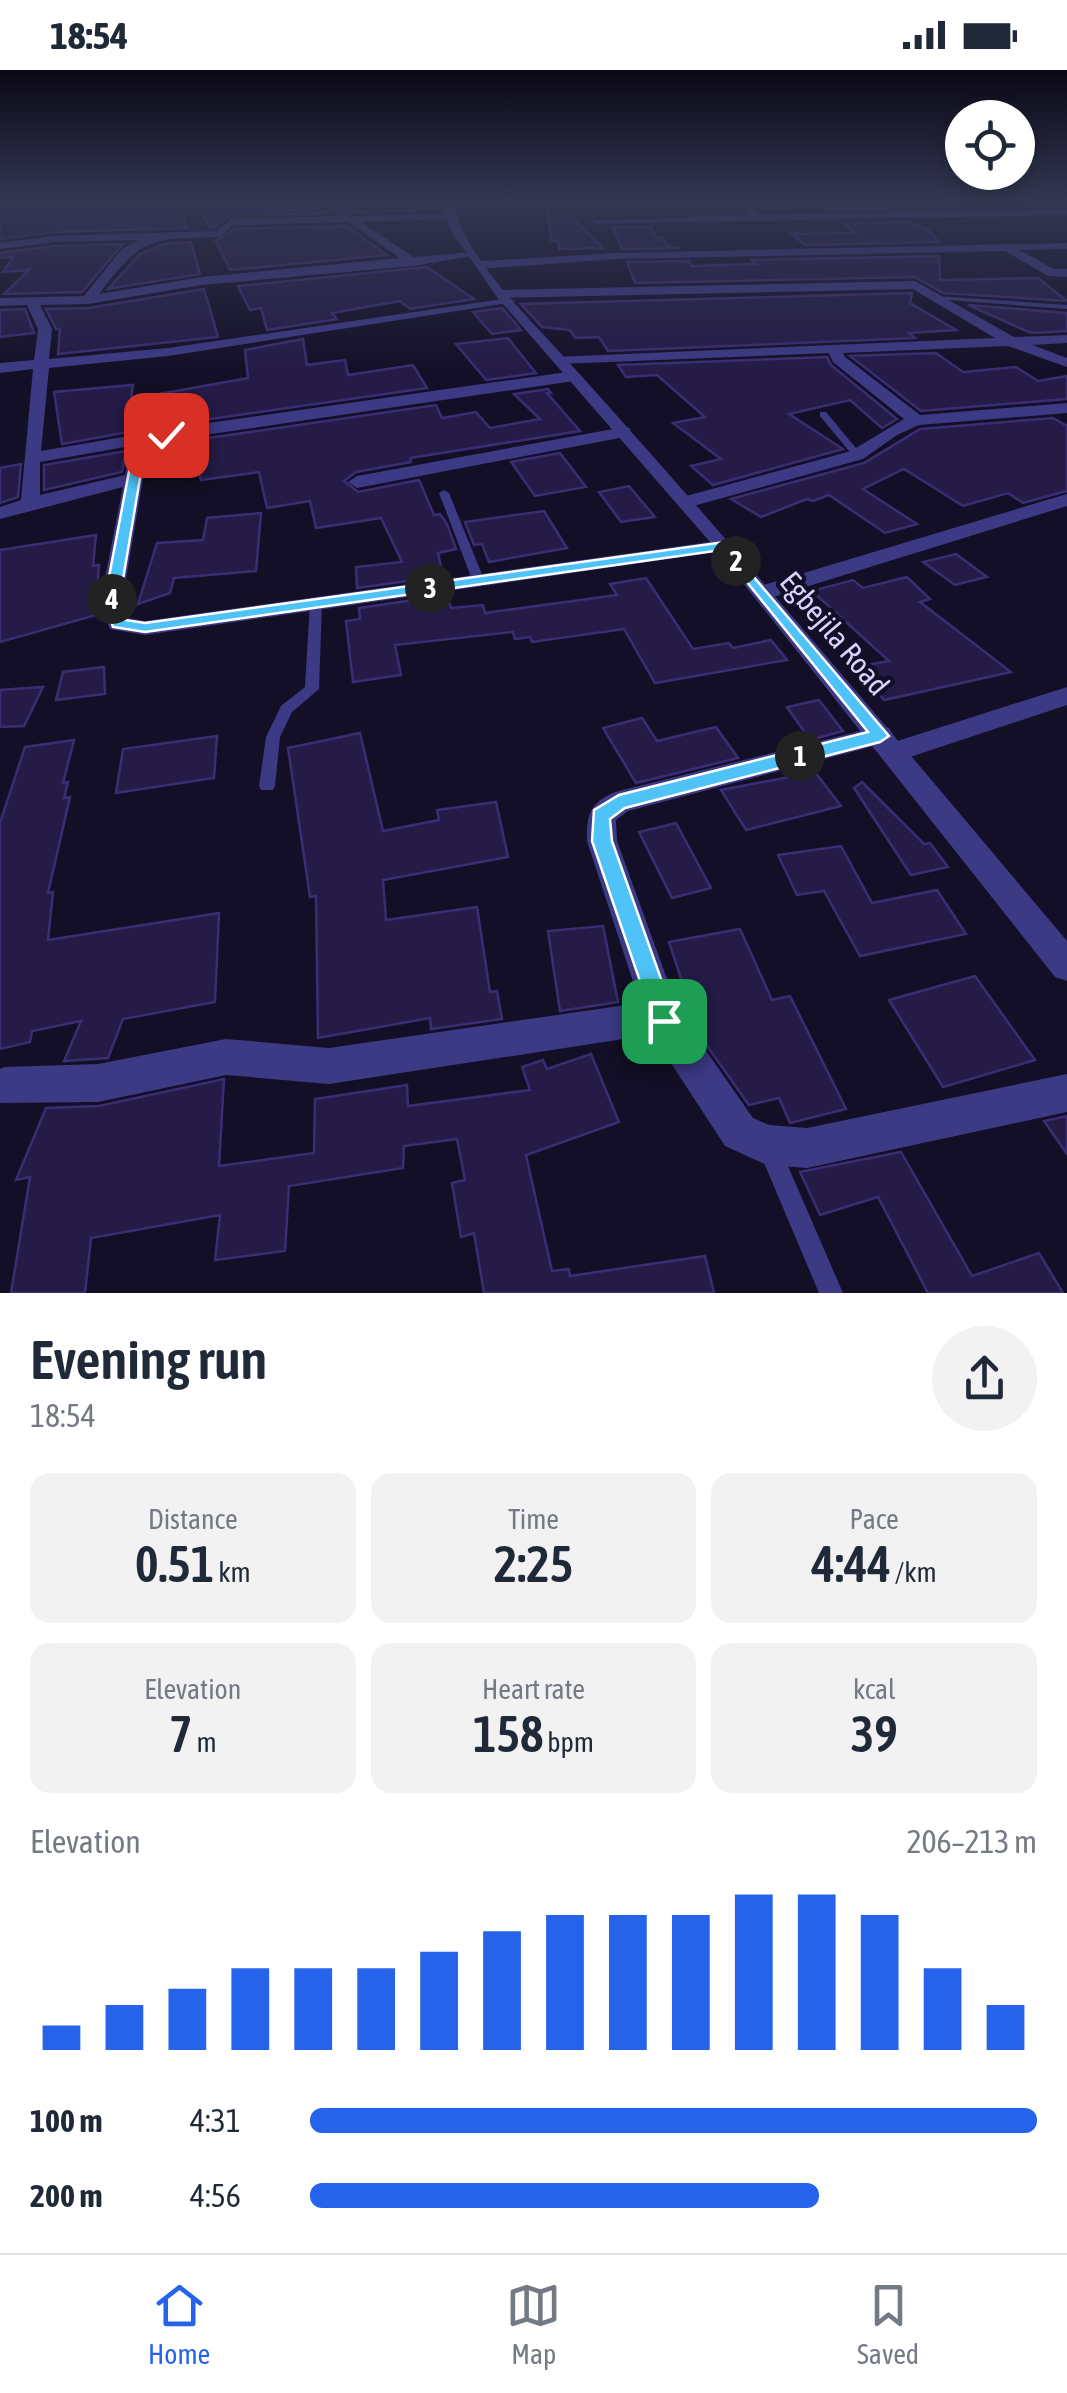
<!DOCTYPE html>
<meta charset="utf-8">
<style>
body{margin:0;font-family:"Asap Condensed",sans-serif;background:#f2f2f3;color:#1f2937;height:100vh;display:flex;flex-direction:column;font-size:38px;white-space:nowrap}
*{box-sizing:border-box;margin:0}
p{font-size:32px;color:#747a83}
.icon{flex:none;width:55px;height:55px;fill:none;stroke:currentColor;stroke-width:2;stroke-linecap:round;stroke-linejoin:round}
.map{position:relative;height:1223px;overflow:hidden}
.panel{display:flex;flex-direction:column;background:#fff;flex:1}
.panel>*{flex:none}
.controls{position:absolute;left:945px;top:30px;display:grid;gap:20px}
.controls a{display:grid;place-items:center;width:90px;height:90px;border-radius:50%;background:#fff;box-shadow:0 5px 15px #0003;font-size:50px}
.pin{position:absolute;display:grid;place-items:center;width:85px;height:85px;color:#fff;margin:-42px;border-radius:20px;box-shadow:0 5px 15px #0006}
.km{position:absolute;width:50px;height:50px;margin:-25px;border-radius:50%;background:#222;color:#fff;font-size:28px;line-height:50px;text-align:center}
.round{display:grid;place-items:center;flex:none;width:105px;height:105px;border-radius:52px;background:#f2f2f3}
.overview{display:flex;align-items:center;justify-content:space-between;height:170px;padding:0 30px}
h1{font-size:55px;font-weight:600;line-height:75px}
.metrics{display:grid;grid-template-columns:repeat(3,1fr);gap:15px;height:170px;padding:10px 30px}
.metrics div{display:grid;align-content:center;border-radius:20px;background:#f2f2f3;text-align:center}
.metrics b{font-size:50px;font-weight:600}
.metrics small{font-size:28px;font-weight:400}
.metrics p{font-size:28px}
.chart{height:280px;padding:20px 30px}
.chart p{display:flex;justify-content:space-between}
.chart svg{width:100%;height:180px;margin-top:10px;stroke:#2563eb;stroke-width:6}
ul{padding:0 30px;list-style:none;font-size:32px}
li{display:grid;grid-template-columns:160px 120px 1fr;align-items:center;height:75px}
li i{height:25px;border-radius:12px;background:#2563eb}
.status{display:flex;justify-content:space-between;align-items:center;height:70px;padding:0 50px;background:#fff;direction:ltr}
.status svg{height:28px;fill:currentColor}
.tabs{display:flex;justify-content:space-around;align-items:center;height:140px;border-top:2px solid #e0e1e3;background:#fff;font-size:28px;color:#747a83}
.tabs a{display:grid;justify-items:center;gap:5px}
.tabs .active{color:#2563eb}
.map>svg:first-child{display:block}
.building{fill:#241b47;stroke:#3b2d73;stroke-width:2.5}
.lines{fill:none;stroke-linecap:round;stroke-linejoin:round}
.service{fill:#3d3a85;fill-rule:evenodd}
.minor{fill:#3d3a85;fill-rule:evenodd}
.tertiary{fill:#3d3a85;fill-rule:evenodd}
.route{fill:#4fc3f7;stroke:#fff;stroke-width:2.5}
.labels{text-anchor:middle;dominant-baseline:central;stroke-width:9;stroke-linejoin:round;paint-order:stroke}
.street-label{font-size:30px;fill:#d9d4ff;stroke:#130f26}
</style>
<div class="status"><b>18:54</b><svg viewBox="0 0 49 12"><path d="M0 12V9h3v3zM5 12V6h3v6zM10 12V3h3v9zM15 12V0h3v12zM26 1h20v11H26zM47 4h2v5h-2z"/></svg></div>
<div class="map">
<svg width="1067" height="1223" viewBox="0 0 1067 1223">
<rect width="100%" height="100%" fill="#130f26"/>
<g class="building">
<path d="M 0,130 L 74,130 L 71,135 L 179,130 L 187,158 L 54,162 L 0,169 Z"/>
<path d="M 195,130 L 235,130 L 235,136 L 270,136 L 267,141 L 324,139 L 328,143 L 230,145 L 215,157 L 209,157 Z"/>
<path d="M 369,130 L 410,130 L 415,141 L 353,142 L 337,131 Z"/>
<path d="M 547,130 L 555,130 L 603,178 L 559,179 L 558,171 L 551,171 Z"/>
<path d="M 852,131 L 879,131 L 890,139 L 826,140 L 815,132 Z"/>
<path d="M 908,152 L 928,160 L 939,172 L 805,175 L 792,164 L 855,163 L 843,153 Z"/>
<path d="M 347,156 L 387,185 L 230,200 L 216,171 L 234,159 Z"/>
<path d="M 613,157 L 651,157 L 657,168 L 663,168 L 668,176 L 680,178 L 622,179 Z"/>
<path d="M 191,172 L 200,204 L 108,219 L 140,184 L 163,174 Z"/>
<path d="M 123,174 L 82,222 L 4,224 L 29,200 L 3,202 L 13,187 L 0,188 L 0,183 L 54,176 Z"/>
<path d="M 939,186 L 940,210 L 1038,208 L 1067,231 L 943,223 L 915,207 L 635,213 L 627,192 L 689,191 L 692,196 L 756,194 L 752,190 Z"/>
<path d="M 427,197 L 474,229 L 410,239 L 400,231 L 332,243 L 337,249 L 267,260 L 261,238 L 250,240 L 238,216 Z"/>
<path d="M 204,219 L 218,267 L 58,284 L 60,259 L 56,259 L 46,239 L 89,238 Z"/>
<path d="M 912,223 L 910,233 L 956,260 L 909,263 L 915,268 L 608,281 L 599,267 L 575,268 L 570,260 L 542,257 L 521,234 Z"/>
<path d="M 968,235 L 1067,243 L 1067,261 L 1031,263 Z"/>
<path d="M 502,238 L 521,260 L 492,264 L 473,242 Z"/>
<path d="M 25,239 L 34,263 L 0,267 L 0,240 Z"/>
<path d="M 508,268 L 536,303 L 486,310 L 456,274 Z"/>
<path d="M 303,269 L 307,295 L 345,290 L 348,305 L 413,295 L 427,318 L 182,353 L 178,342 L 131,350 L 134,361 L 62,374 L 54,322 L 133,315 L 131,329 L 248,308 L 245,280 Z"/>
<path d="M 936,283 L 963,302 L 1016,297 L 1038,311 L 1067,306 L 1067,329 L 921,341 L 850,286 Z"/>
<path d="M 827,287 L 831,295 L 897,349 L 882,358 L 850,330 L 789,344 L 843,379 L 713,415 L 691,396 L 721,389 L 673,353 L 705,347 L 657,305 L 626,307 L 618,295 Z"/>
<path d="M 548,319 L 551,323 L 547,323 L 580,361 L 410,388 L 411,392 L 356,402 L 344,411 L 358,422 L 419,410 L 434,445 L 440,444 L 447,454 L 456,479 L 438,483 L 443,506 L 357,518 L 356,497 L 402,492 L 381,448 L 316,458 L 310,431 L 267,438 L 259,402 L 201,410 L 188,371 L 436,335 L 442,348 L 476,342 L 490,358 L 540,349 L 514,324 Z"/>
<path d="M 1053,348 L 1067,356 L 1067,421 L 1023,433 L 1008,423 L 963,436 L 904,399 L 863,419 L 917,454 L 885,463 L 829,425 L 813,431 L 807,429 L 761,447 L 731,429 L 864,393 L 920,359 Z"/>
<path d="M 126,381 L 122,402 L 44,420 L 44,395 Z"/>
<path d="M 560,383 L 586,417 L 535,426 L 511,392 Z"/>
<path d="M 21,394 L 18,427 L 0,433 L 0,398 Z"/>
<path d="M 629,416 L 655,447 L 621,452 L 599,422 Z"/>
<path d="M 544,441 L 567,478 L 489,492 L 482,474 L 474,475 L 465,452 Z"/>
<path d="M 261,443 L 256,501 L 174,508 L 170,523 L 138,534 L 157,473 L 203,470 L 207,448 Z"/>
<path d="M 96,465 L 93,496 L 99,495 L 96,532 L 100,544 L 0,572 L 0,480 Z"/>
<path d="M 956,484 L 987,507 L 955,515 L 923,492 Z"/>
<path d="M 907,507 L 930,529 L 920,532 L 1011,602 L 884,630 L 856,597 L 889,591 L 812,521 L 853,510 L 863,518 Z"/>
<path d="M 646,508 L 693,579 L 729,573 L 733,578 L 771,570 L 787,590 L 655,613 L 624,559 L 532,572 L 530,567 L 515,569 L 513,562 L 395,575 L 401,605 L 353,612 L 346,551 L 360,549 L 359,538 L 447,525 L 451,538 L 483,535 L 485,543 L 617,525 L 610,514 Z"/>
<path d="M 104,597 L 105,624 L 56,630 L 63,602 Z"/>
<path d="M 43,617 L 24,656 L 0,657 L 0,620 Z"/>
<path d="M 819,630 L 843,661 L 810,670 L 787,637 Z"/>
<path d="M 642,648 L 657,671 L 716,657 L 738,688 L 636,713 L 603,658 Z"/>
<path d="M 360,663 L 383,761 L 439,750 L 437,740 L 496,732 L 508,787 L 383,810 L 386,850 L 477,837 L 490,922 L 497,921 L 502,949 L 431,959 L 430,948 L 318,968 L 316,826 L 310,827 L 288,678 Z"/>
<path d="M 217,666 L 214,708 L 116,723 L 123,679 Z"/>
<path d="M 74,670 L 63,713 L 68,712 L 64,728 L 70,727 L 48,823 L 53,822 L 48,870 L 219,843 L 215,932 L 123,949 L 108,988 L 64,991 L 81,951 L 32,961 L 30,972 L 0,979 L 0,753 L 25,677 Z"/>
<path d="M 815,702 L 841,736 L 746,760 L 721,720 Z"/>
<path d="M 862,712 L 924,774 L 930,773 L 948,797 L 911,805 L 854,718 Z"/>
<path d="M 676,753 L 711,818 L 672,828 L 639,762 Z"/>
<path d="M 841,776 L 872,833 L 937,820 L 966,864 L 860,886 L 824,821 L 797,825 L 778,785 Z"/>
<path d="M 603,856 L 618,932 L 560,941 L 548,861 Z"/>
<path d="M 740,859 L 772,930 L 790,926 L 846,1039 L 790,1053 L 779,1028 L 749,1035 L 700,966 L 669,872 Z"/>
<path d="M 975,906 L 1035,990 L 943,1017 L 889,930 Z"/>
<path d="M 591,984 L 619,1052 L 526,1085 L 552,1201 L 569,1199 L 570,1206 L 705,1186 L 714,1223 L 484,1223 L 474,1163 L 461,1167 L 452,1113 L 465,1110 L 457,1069 L 404,1076 L 403,1098 L 289,1116 L 285,1181 L 215,1190 L 220,1145 L 91,1168 L 85,1223 L 11,1223 L 30,1107 L 16,1110 L 46,1038 L 99,1036 L 224,1009 L 219,1096 L 314,1083 L 315,1029 L 407,1015 L 408,1036 L 530,1020 L 522,997 L 543,990 L 547,999 Z"/>
<path d="M 1067,1046 L 1067,1084 L 1044,1051 Z"/>
<path d="M 901,1082 L 972,1206 L 1039,1183 L 1063,1223 L 928,1223 L 878,1127 L 820,1145 L 800,1102 Z"/>
</g>
<g class="lines">
<g class="service">
<path d="M 937,226 L 1067,235 L 1067,239 L 935,229 Z"/>
<path d="M 820,342 L 826,342 L 860,383 L 860,387 L 854,387 L 820,346 Z"/>
<path d="M 444,420 L 449,423 L 485,512 L 483,515 L 475,515 L 473,512 L 439,423 Z"/>
<path d="M 316,529 L 322,533 L 319,619 L 292,642 L 280,667 L 275,716 L 273,720 L 261,720 L 259,716 L 266,667 L 281,636 L 305,617 L 310,533 Z"/>
<path d="M 770,1070 L 778,1073 L 843,1223 L 819,1223 L 759,1081 L 762,1073 Z"/>
</g>
<g class="minor">
<path d="M 318,130 L 329,130 L 352,146 L 454,144 L 450,149 L 361,152 L 414,187 L 472,182 L 478,185 L 413,196 L 202,215 L 88,234 L 40,235 L 52,259 L 49,289 L 168,278 L 509,228 L 515,232 L 168,286 L 49,298 L 41,381 L 187,356 L 574,301 L 582,306 L 574,311 L 149,373 L 122,533 L 128,548 L 145,551 L 724,470 L 731,472 L 734,476 L 731,480 L 145,565 L 110,559 L 100,533 L 123,417 L 0,449 L 0,437 L 21,430 L 33,299 L 0,303 L 0,293 L 34,290 L 38,259 L 27,235 L 0,236 L 0,228 L 84,226 L 122,179 L 139,170 L 54,172 L 0,179 L 0,173 L 54,166 L 217,161 L 230,149 L 339,146 ZM 348,152 L 400,188 L 202,207 L 99,224 C 143,166 149,169 220,167 L 233,155 ZM 131,376 L 125,405 L 40,425 L 40,392 Z"/>
<path d="M 744,130 L 754,130 L 750,134 L 760,145 L 1067,139 L 1067,145 L 596,154 L 591,151 L 749,145 L 740,134 Z"/>
<path d="M 1067,173 L 1067,179 L 1020,180 L 1054,199 L 1067,199 L 1067,207 L 1048,206 L 1005,181 L 615,189 L 481,199 L 475,195 L 481,191 L 615,183 Z"/>
<path d="M 915,211 L 1014,267 L 1067,265 L 1067,273 L 1032,275 L 1067,288 L 1067,297 L 1008,276 L 843,283 L 845,287 L 920,345 L 1067,333 L 1067,343 L 919,355 L 897,365 L 863,389 L 686,438 L 679,436 L 679,428 L 851,381 L 904,349 L 833,292 L 829,283 L 560,294 L 553,290 L 555,287 L 995,268 L 913,219 L 501,228 L 495,224 L 501,220 Z"/>
<path d="M 624,357 L 630,358 L 630,366 L 357,418 L 348,412 L 357,406 Z"/>
<path d="M 1067,424 L 1067,436 L 770,528 L 762,530 L 751,523 L 754,518 Z"/>
<path d="M 1067,617 L 1067,635 L 895,692 L 885,689 L 881,682 L 885,675 Z"/>
<path d="M 880,656 L 889,658 L 893,665 L 889,672 L 628,741 L 616,750 L 617,771 L 679,942 L 753,1048 L 769,1055 L 807,1058 L 1067,1004 L 1067,1042 L 807,1098 L 767,1095 L 725,1076 L 654,967 L 643,966 L 329,1014 L 226,1005 L 98,1032 L 0,1033 L 0,999 L 5,997 L 98,994 L 226,969 L 329,978 L 640,933 L 587,771 C 586,744 591,730 619,721 Z"/>
</g>
<path class="tertiary" d="M 445,130 L 455,130 C 456,181 533,251 566,289 C 738,479 902,675 1067,871 L 1067,911 L 1055,907 L 717,480 L 497,227 L 453,164 L 445,146 Z"/>
</g>
<linearGradient id="sky" x2="0" y2="1"><stop stop-color="#0a0815"/><stop offset="0.43" stop-color="#333752"/><stop offset="1" stop-color="#333752" stop-opacity="0"/></linearGradient>
<rect width="1067" height="301" fill="url(#sky)"/>
<path class="route" d="M 166,362 L 170,367 L 146,373 L 119,533 L 125,550 L 145,553 L 724,472 L 889,666 L 880,672 L 625,738 L 610,749 L 612,771 L 676,951 L 673,958 L 664,962 L 656,958 L 592,771 L 594,740 L 619,725 L 868,662 L 721,480 L 145,562 L 113,557 L 104,533 L 135,370 Z"/>
<g class="labels">
<g class="street-label">
<text transform="translate(835 563) rotate(50)">Egbejila Road</text>
</g>
</g>
</svg>
<div class="controls">
<a><svg class="icon" aria-label="locate" viewBox="0 0 24 24"><circle cx="12" cy="12" r="6"/><path d="M12 2v4M12 18v4M2 12h4M18 12h4"/></svg></a>
</div>
<div class="pin" style="left:664px;top:951px;background:#1e9e55"><svg class="icon" aria-label="arrive" viewBox="0 0 24 24"><path d="M6 21V4h12l-3 4 3 4H6"/></svg></div>
<div class="pin" style="left:166px;top:365px;background:#d93025"><svg class="icon" aria-label="check" viewBox="0 0 24 24"><path d="M5 12l5 5 9-10"/></svg></div>
<b class="km" style="left:800px;top:686px">1</b>
<b class="km" style="left:736px;top:491px">2</b>
<b class="km" style="left:430px;top:518px">3</b>
<b class="km" style="left:112px;top:529px">4</b>
</div>
<section class="panel">
<div class="overview"><div><h1>Evening run</h1><p>18:54</p></div><a class="round"><svg class="icon" aria-label="share" viewBox="0 0 24 24"><path d="M12 15V3M7 8l5-5 5 5M5 13v7h14v-7"/></svg></a></div>
<div class="metrics">
<div><p>Distance</p><b>0.51<small> km</small></b></div>
<div><p>Time</p><b>2:25</b></div>
<div><p>Pace</p><b>4:44<small> /km</small></b></div>
</div>
<div class="metrics">
<div><p>Elevation</p><b>7<small> m</small></b></div>
<div><p>Heart rate</p><b>158<small> bpm</small></b></div>
<div><p>kcal</p><b>39</b></div>
</div>
<div class="chart"><p><span>Elevation</span>206–213 m</p>
<svg viewBox="0 0 160 44" preserveAspectRatio="none"><path d="M5 44V38M15 44V33M25 44V29M35 44V24M45 44V24M55 44V24M65 44V20M75 44V15M85 44V11M95 44V11M105 44V11M115 44V6M125 44V6M135 44V11M145 44V24M155 44V33"/></svg>
</div>
<ul>
<li><b>100 m</b>4:31<i style="width:100%"></i></li>
<li><b>200 m</b>4:56<i style="width:70%"></i></li>
</ul>
</section>
<nav class="tabs">
<a class="active"><svg class="icon" aria-label="home" viewBox="0 0 24 24"><path d="M3 11l9-7 9 7M6 9v11h12V9"/></svg>Home</a>
<a><svg class="icon" aria-label="map" viewBox="0 0 24 24"><path d="M3 6l6-2 6 2 6-2v14l-6 2-6-2-6 2zM9 4v14M15 6v14"/></svg>Map</a>
<a><svg class="icon" aria-label="saved" viewBox="0 0 24 24"><path d="M7 4h10v16l-5-4-5 4z"/></svg>Saved</a>
</nav>
